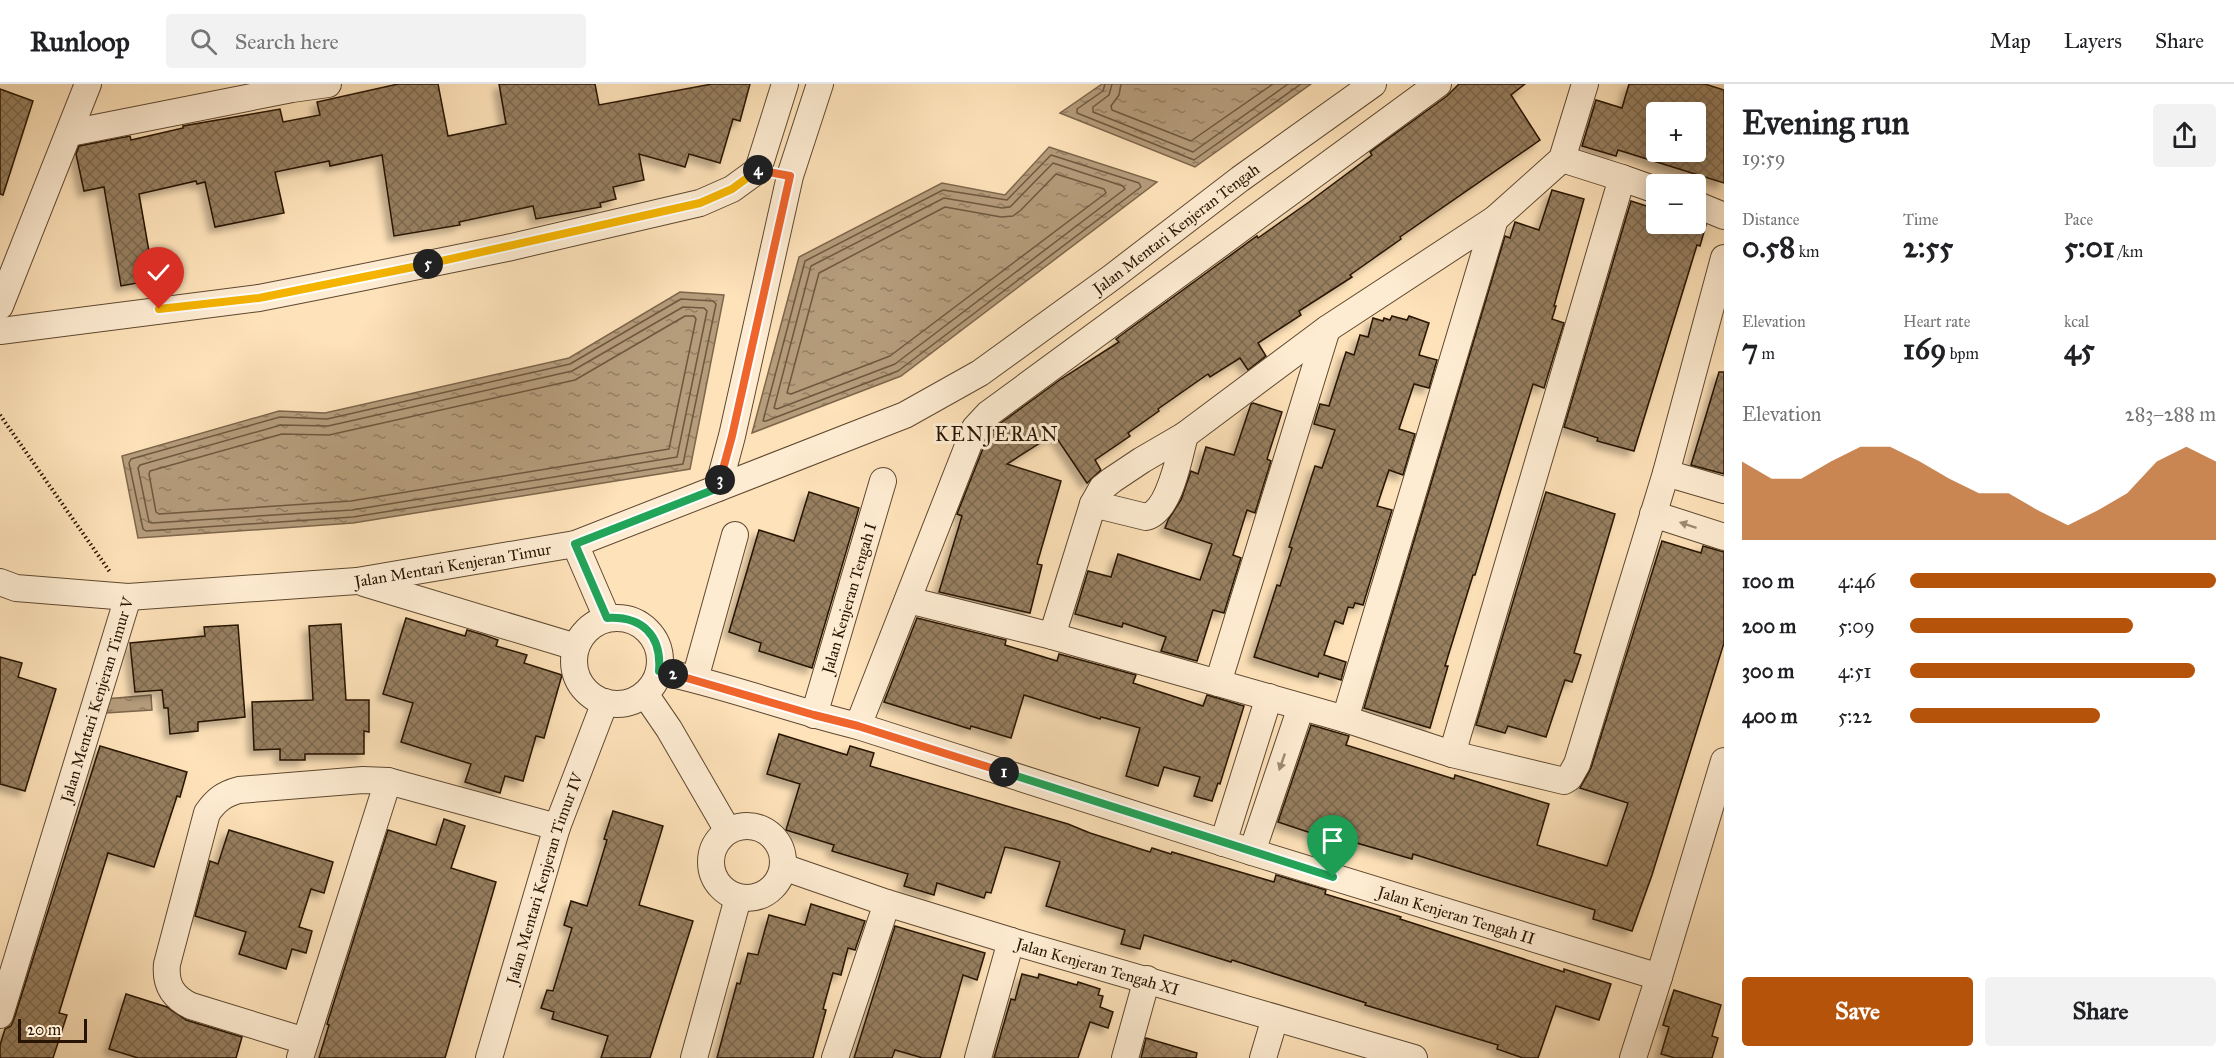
<!DOCTYPE html>
<meta charset="utf-8">
<style>
body{margin:0;font-family:"IM FELL Great Primer",serif;background:#f2f2f2;color:#202124;height:100vh;display:flex;flex-direction:column;font-size:22px;white-space:nowrap}
*{box-sizing:border-box;margin:0}
p{font-size:20px;color:#757577}
.icon{flex:none;width:33px;height:33px;fill:none;stroke:currentColor;stroke-width:2;stroke-linecap:round;stroke-linejoin:round}
.map{position:relative;flex:1;overflow:hidden}
.sheet{display:flex;flex-direction:column;background:#fff;width:510px}
.sheet>*{flex:none}
.controls{position:absolute;left:1646px;top:18px;display:grid;gap:12px}
.controls a{display:grid;place-items:center;width:60px;height:60px;border-radius:6px;background:#fff;box-shadow:0 3px 15px #0003;font-size:30px}
.scale{position:absolute;left:18px;bottom:15px;width:69px;box-sizing:border-box;padding-left:6px;border:3px solid #281402;border-top:0;font-size:16px;line-height:21px;white-space:nowrap;color:#281402;-webkit-text-stroke:4px #feecd2;paint-order:stroke}
.pin{position:absolute;display:grid;place-items:center;width:51px;height:51px;color:#fff;margin:-62px -26px;border-radius:50% 50% 50% 0;rotate:-45deg;box-shadow:0 0 6px #0007}
.pin .icon{rotate:45deg}
.km{position:absolute;width:30px;height:30px;margin:-15px;border-radius:50%;background:#222;color:#fff;font-size:16px;line-height:30px;text-align:center}
.round{display:grid;place-items:center;flex:none;width:63px;height:63px;border-radius:6px;background:#f2f2f2}
.headline{display:flex;align-items:center;justify-content:space-between;height:102px;padding:0 18px}
h1{font-size:33px;font-weight:800;line-height:45px}
.metrics{display:grid;grid-template-columns:repeat(3,1fr);gap:9px;height:102px;padding:6px 18px}
.metrics div{display:grid;align-content:center}
.metrics b{font-size:30px;font-weight:800}
.metrics small{font-size:16px;font-weight:400}
.metrics p{font-size:16px}
.chart{height:168px;padding:12px 18px}
.chart p{display:flex;justify-content:space-between}
.chart svg{width:100%;height:108px;margin-top:6px;fill:#b45309;opacity:.7}
.cta{display:flex;gap:12px;margin-top:auto;padding:12px 18px}
.cta a{flex:1;height:69px;border-radius:6px;background:#b45309;color:#fff;font-size:24px;font-weight:800;line-height:69px;text-align:center}
.cta a+a{background:#f2f2f2;color:#202124}
ul{padding:0 18px;list-style:none;font-size:20px}
li{display:grid;grid-template-columns:96px 72px 1fr;align-items:center;height:45px}
li i{height:15px;border-radius:8px;background:#b45309}
header{display:flex;align-items:center;gap:36px;box-sizing:border-box;height:84px;padding:0 30px;background:#fff;border-bottom:2px solid #e0e0e0}
header strong{font-size:28px}
nav{display:flex;gap:33px;margin-inline-start:auto;font-size:21px}
.search{width:420px;height:54px;background:#f2f2f2;display:flex;align-items:center;gap:15px;box-sizing:border-box;padding:0 21px;border-radius:6px;color:#757577;font-size:22px}
main{display:flex;flex:1;min-height:0}
.map>svg:first-child{display:block}
.water{fill:url(#water-ripples);stroke:#7d664b;stroke-width:1.5}
.lines{fill:none;stroke-linecap:round;stroke-linejoin:round}
.shore{stroke:#6e583e;stroke-width:1.5}
.building{fill:url(#building-cross-hatch);stroke:#281402;stroke-width:1.5;fill-rule:evenodd;filter:url(#shadow)}
.street-casing{stroke:#5e4830;stroke-width:28}
.path{stroke:#281402;stroke-width:4;stroke-dasharray:1.5 3;stroke-linecap:butt}
.street{stroke:#feecd2;stroke-width:26}
.oneway{fill:#9e8b74}
.split-1-casing{stroke:#fff;stroke-width:12}
.split-2-casing{stroke:#fff;stroke-width:12}
.split-3-casing{stroke:#fff;stroke-width:12}
.split-4-casing{stroke:#fff;stroke-width:12}
.split-5-casing{stroke:#fff;stroke-width:12}
.split-6-casing{stroke:#fff;stroke-width:12}
.split-1{stroke:#22a559;stroke-width:8}
.split-2{stroke:#f0652b;stroke-width:8}
.split-3{stroke:#22a559;stroke-width:8}
.split-4{stroke:#f0652b;stroke-width:8}
.split-5{stroke:#f5b400;stroke-width:8}
.split-6{stroke:#f5b400;stroke-width:8}
.labels{text-anchor:middle;dominant-baseline:central;stroke-width:6;stroke-linejoin:round;paint-order:stroke}
.street-label{font-size:16px;fill:#281402;stroke:#feecd2}
.quarter-label{font-size:20px;letter-spacing:1.5px;fill:#281402;stroke:#feecd2}
</style>
<header>
<strong>Runloop</strong>
<div class="search"><svg class="icon" aria-label="search" viewBox="0 0 24 24"><circle cx="10" cy="10" r="6"/><path d="M15 15l6 6"/></svg>Search here</div>
<nav><a>Map</a><a>Layers</a><a>Share</a></nav>
</header>
<main>
<div class="map">
<svg width="1724" height="974" viewBox="0 0 1724 974">
<defs>
<pattern id="water-ripples" width="26" height="14" patternUnits="userSpaceOnUse" patternTransform="scale(1.5)"><rect width="26" height="14" fill="#b59c7b"/><path d="M2 4q2-2 4 0t4 0M15 11q2-2 4 0t4 0" fill="none" stroke="#937e63"/></pattern>
<pattern id="building-cross-hatch" width="8" height="8" patternUnits="userSpaceOnUse" patternTransform="scale(1.5)"><rect width="8" height="8" fill="#977f61"/><path d="M0 0l8 8M0 8l8-8" fill="none" stroke="#7b674e"/></pattern>
<filter id="shadow"><feDropShadow dx="-5.5" dy="5.5" stdDeviation="3" flood-color="#0004"/></filter>
</defs>
<rect width="100%" height="100%" fill="#fee2b9"/>
<filter id="stains"><feTurbulence type="fractalNoise" baseFrequency=".00333" numOctaves="4"/><feColorMatrix values="0 0 0 0 .2 0 0 0 0 .09 0 0 0 0 .02 0 0 0 .5 -.17"/></filter>
<radialGradient id="worn" r=".72"><stop offset=".6" stop-color="#630" stop-opacity="0"/><stop offset="1" stop-color="#630" stop-opacity=".3"/></radialGradient>
<g class="water">
<path d="M 1102,0 L 1311,0 L 1195,83 L 1060,29 Z"/>
<path d="M 1049,63 L 1157,98 L 901,292 L 752,349 L 799,173 L 942,99 L 1005,111 Z"/>
<path d="M 680,208 L 724,211 L 690,385 L 353,439 L 138,454 L 122,372 L 279,327 L 325,329 L 569,274 Z"/>
<path d="M 151,611 L 152,626 L 106,629 L 105,615 Z"/>
</g>
<g class="lines">
<g class="shore">
<path d="M 1105,0 L 1103,7 L 1077,25 L 1077,29 L 1194,76 L 1301,0"/>
<path d="M 1112,0 L 1109,11 L 1093,23 L 1093,28 L 1193,68 L 1288,0"/>
<path d="M 1121,0 L 1119,11 L 1111,22 L 1112,26 L 1191,57 L 1273,0"/>
<path d="M 1051,71 L 1139,99 L 1141,103 L 898,287 L 766,337 L 763,337 L 805,177 L 943,106 L 1007,116 Z"/>
<path d="M 1053,79 L 1123,102 L 1125,105 L 895,280 L 777,325 L 774,324 L 811,182 L 944,114 L 1002,124 L 1010,123 Z"/>
<path d="M 1056,90 L 1104,105 L 1106,109 L 890,272 L 791,310 L 787,309 L 819,189 L 945,123 L 1001,133 L 1013,132 L 1021,126 Z"/>
<path d="M 681,215 L 713,217 L 716,220 L 683,380 L 353,433 L 146,447 L 143,445 L 129,379 L 131,375 L 280,333 L 327,335 L 570,280 Z"/>
<path d="M 683,223 L 704,224 L 707,227 L 677,373 L 352,426 L 152,439 L 149,438 L 138,384 L 140,381 L 281,341 L 328,342 L 572,287 Z"/>
<path d="M 685,232 L 694,232 L 696,235 L 669,365 L 351,417 L 159,430 L 156,428 L 149,390 L 150,387 L 282,350 L 329,351 L 575,296 Z"/>
</g>
</g>
<g class="building">
<path d="M 398,0 L 438,0 L 448,52 L 506,40 L 499,0 L 595,0 L 599,21 L 712,0 L 750,0 L 740,37 L 733,35 L 720,79 L 689,70 L 685,83 L 639,70 L 644,96 L 613,103 L 616,115 L 600,119 L 601,123 L 536,135 L 533,122 L 459,138 L 460,141 L 394,152 L 382,71 L 330,82 L 329,77 L 275,88 L 284,129 L 215,143 L 205,98 L 197,100 L 196,97 L 139,110 L 154,196 L 121,202 L 104,103 L 84,107 L 76,70 L 79,62 L 130,52 L 131,56 L 183,44 L 183,42 L 280,25 L 283,38 L 320,31 L 317,18 Z"/>
<path d="M 1459,0 L 1525,0 L 1511,11 L 1540,56 L 1400,153 L 1401,155 L 1350,191 L 1352,193 L 1299,227 L 1301,231 L 1258,259 L 1266,272 L 1248,286 L 1240,274 L 1210,293 L 1208,290 L 1158,325 L 1159,327 L 1128,349 L 1130,352 L 1095,376 L 1101,386 L 1087,399 L 1054,350 L 1007,380 L 1061,397 L 1037,480 L 1042,481 L 1030,529 L 939,508 L 962,432 L 957,430 L 988,352 L 998,341 L 1061,295 L 1119,258 L 1116,255 L 1128,246 L 1257,152 L 1258,154 L 1309,118 L 1372,71 L 1370,68 L 1447,12 Z"/>
<path d="M 1629,0 L 1705,0 L 1724,6 L 1724,99 L 1618,66 L 1616,72 L 1582,62 L 1596,16 L 1622,24 ZM 1656,28 L 1695,28 L 1695,68 L 1656,68 Z"/>
<path d="M 0,5 L 33,17 L 3,111 L 0,110 Z"/>
<path d="M 1552,106 L 1584,115 L 1554,222 L 1556,222 L 1552,235 L 1564,239 L 1544,304 L 1533,300 L 1475,491 L 1473,491 L 1445,582 L 1448,582 L 1430,644 L 1364,624 L 1505,152 L 1510,154 L 1515,138 L 1539,146 Z"/>
<path d="M 1631,117 L 1656,125 L 1656,140 L 1706,141 L 1700,162 L 1697,161 L 1634,367 L 1597,357 L 1598,354 L 1564,343 Z"/>
<path d="M 1392,232 L 1407,236 L 1409,232 L 1429,239 L 1419,271 L 1437,276 L 1429,304 L 1414,300 L 1399,345 L 1415,350 L 1403,391 L 1389,386 L 1377,422 L 1392,426 L 1363,521 L 1355,519 L 1353,524 L 1348,523 L 1343,540 L 1335,537 L 1324,571 L 1346,578 L 1341,596 L 1319,589 L 1318,593 L 1254,573 L 1277,501 L 1280,502 L 1292,464 L 1289,463 L 1315,382 L 1322,384 L 1335,346 L 1314,340 L 1320,320 L 1329,322 L 1346,268 L 1354,271 L 1360,251 L 1368,253 L 1373,234 L 1383,237 L 1384,234 L 1390,236 Z"/>
<path d="M 1719,288 L 1724,288 L 1724,390 L 1691,381 Z"/>
<path d="M 1253,319 L 1282,328 L 1267,375 L 1271,377 L 1255,429 L 1247,426 L 1233,471 L 1241,474 L 1224,529 L 1213,526 L 1197,577 L 1161,567 L 1166,553 L 1123,539 L 1122,543 L 1075,530 L 1088,487 L 1111,493 L 1118,470 L 1200,496 L 1212,460 L 1165,444 L 1168,436 L 1181,416 L 1191,387 L 1198,390 L 1206,363 L 1234,371 L 1251,320 Z"/>
<path d="M 809,408 L 859,424 L 812,584 L 759,567 L 761,559 L 729,548 L 759,446 L 794,457 Z"/>
<path d="M 1546,408 L 1615,430 L 1574,569 L 1581,571 L 1572,598 L 1565,596 L 1546,653 L 1508,642 L 1505,649 L 1476,641 Z"/>
<path d="M 1662,457 L 1701,469 L 1703,462 L 1724,468 L 1724,559 L 1652,791 L 1632,847 L 1593,835 L 1595,826 L 1477,790 L 1413,770 L 1412,775 L 1315,747 L 1314,750 L 1278,738 L 1311,641 L 1349,652 L 1346,661 L 1454,695 L 1455,691 L 1549,720 L 1537,761 L 1607,782 L 1628,719 L 1580,704 L 1591,684 Z"/>
<path d="M 406,534 L 465,552 L 467,546 L 484,551 L 498,556 L 496,562 L 527,571 L 524,579 L 562,591 L 544,654 L 536,652 L 523,697 L 505,692 L 500,709 L 465,698 L 471,680 L 401,658 L 413,619 L 383,610 Z"/>
<path d="M 917,534 L 1006,556 L 1005,561 L 1057,577 L 1059,570 L 1136,591 L 1133,599 L 1203,622 L 1207,611 L 1244,622 L 1220,700 L 1218,699 L 1212,717 L 1194,712 L 1200,693 L 1164,683 L 1158,702 L 1126,692 L 1140,644 L 1101,633 L 1100,635 L 1024,611 L 1011,654 L 971,642 L 970,645 L 884,618 Z"/>
<path d="M 341,540 L 346,616 L 369,616 L 369,648 L 364,647 L 364,670 L 305,670 L 305,676 L 280,676 L 280,665 L 254,666 L 252,618 L 313,616 L 309,542 Z"/>
<path d="M 238,541 L 245,633 L 198,638 L 198,647 L 170,650 L 168,624 L 164,624 L 162,606 L 135,608 L 130,559 L 205,552 L 204,543 Z"/>
<path d="M 0,573 L 22,579 L 18,593 L 56,605 L 25,707 L 0,700 Z"/>
<path d="M 779,650 L 847,671 L 850,662 L 874,669 L 870,682 L 1068,740 L 1090,749 L 1150,768 L 1152,764 L 1171,770 L 1172,768 L 1274,798 L 1276,791 L 1326,806 L 1325,810 L 1401,833 L 1400,835 L 1564,888 L 1564,885 L 1611,900 L 1599,936 L 1556,922 L 1538,974 L 1523,974 L 1497,965 L 1498,961 L 1365,921 L 1366,919 L 1232,876 L 1231,878 L 1144,851 L 1140,865 L 1121,860 L 1125,846 L 1046,822 L 1060,778 L 1015,765 L 1005,763 L 991,809 L 986,808 L 984,814 L 937,799 L 934,811 L 904,802 L 908,790 L 832,767 L 834,761 L 786,746 L 800,700 L 767,690 Z"/>
<path d="M 100,662 L 187,688 L 180,713 L 177,712 L 154,783 L 108,769 L 59,929 L 67,931 L 53,974 L 0,974 L 0,961 L 5,945 L 11,942 L 14,935 Z"/>
<path d="M 613,727 L 663,742 L 639,821 L 693,837 L 650,974 L 601,974 L 608,952 L 552,935 L 554,928 L 541,924 L 547,906 L 553,907 L 572,844 L 564,841 L 571,817 L 587,822 L 607,756 L 604,755 Z"/>
<path d="M 444,735 L 465,742 L 451,784 L 496,798 L 445,974 L 319,974 L 329,941 L 327,940 L 388,746 L 436,761 Z"/>
<path d="M 229,746 L 333,778 L 324,809 L 311,805 L 299,843 L 312,847 L 306,869 L 292,865 L 286,885 L 239,870 L 246,848 L 195,832 L 210,777 L 218,780 Z"/>
<path d="M 811,820 L 865,837 L 855,866 L 848,864 L 841,891 L 833,889 L 823,925 L 826,926 L 813,974 L 717,974 L 737,899 L 740,900 L 748,869 L 758,871 L 769,831 L 805,841 Z"/>
<path d="M 895,842 L 985,869 L 977,896 L 963,891 L 940,974 L 923,974 L 895,966 L 892,974 L 854,974 Z"/>
<path d="M 1022,890 L 1038,894 L 1039,890 L 1077,901 L 1078,898 L 1100,905 L 1098,911 L 1103,912 L 1100,923 L 1113,928 L 1108,944 L 1090,938 L 1078,974 L 994,974 L 1011,915 L 1015,916 Z"/>
<path d="M 1674,906 L 1721,921 L 1712,952 L 1718,954 L 1712,974 L 1675,974 L 1661,970 L 1669,943 L 1663,941 Z"/>
<path d="M 126,910 L 167,923 L 186,936 L 242,953 L 236,974 L 138,974 L 109,965 Z"/>
<path d="M 1146,954 L 1197,969 L 1196,974 L 1141,974 Z"/>
</g>
<g class="lines">
<defs>
<g id="street">
<path d="M 70,49 L 292,5 L 328,0"/>
<path d="M 1622,94 L 1656,106"/>
<path d="M 1695,120 L 1724,132"/>
<path d="M 0,222 L 88,0"/>
<path d="M 0,247 L 259,214 L 320,202 L 507,164 L 700,119 L 732,105 L 758,86 L 785,0"/>
<path d="M 1666,389 L 1724,406"/>
<path d="M 718,404 L 732,352 L 790,92 L 820,0"/>
<path d="M 1093,420 L 1146,433 C 1170,427 1179,373 1185,351"/>
<path d="M 1653,430 L 1724,453"/>
<path d="M 575,460 L 607,534"/>
<path id="s1" d="M 0,498 L 16,504 L 128,513 L 357,497 L 575,460 L 905,331 L 980,289 L 1111,194 L 1240,95 L 1373,0"/>
<path d="M 364,499 L 576,563"/>
<path d="M 908,516 L 1052,552 L 1345,635 L 1452,670 L 1564,697 L 1569,694 L 1577,680 L 1666,389 L 1724,174"/>
<circle cx="617" cy="577" r="43"/>
<path d="M 1052,552 L 1093,420 L 1102,404 L 1112,396 L 1142,376 L 1185,351 L 1327,245 L 1495,135 L 1562,75 L 1585,0"/>
<path id="s2" d="M 659,587 C 726,601 791,626 858,642 L 1252,768 L 1659,893 L 1724,677"/>
<path d="M 695,595 L 735,451"/>
<path d="M 1218,599 L 1327,245"/>
<path d="M 645,610 L 669,645 L 728,747"/>
<path id="s3" d="M 814,631 L 883,397"/>
<path d="M 1345,635 L 1495,135"/>
<path d="M 858,642 L 975,344 L 988,330 L 1438,0"/>
<path d="M 1452,670 L 1622,94 L 1562,75"/>
<circle cx="747" cy="778" r="36"/>
<path d="M 1223,759 L 1269,613"/>
<path d="M 1252,768 L 1301,623"/>
<path id="s4" d="M 783,783 L 887,819 L 1011,857 L 1414,974"/>
<path id="s5" d="M 0,931 L 128,513"/>
<path d="M 305,957 L 191,922 C 172,913 165,900 167,880 L 207,729 C 216,716 224,710 239,706 L 363,696 L 388,697 L 557,743"/>
<path d="M 300,974 L 388,697"/>
<path id="s6" d="M 489,974 L 557,743 L 605,618"/>
<path d="M 694,974 L 738,814"/>
<path d="M 835,974 L 887,819"/>
<path d="M 978,974 L 1011,857"/>
<path d="M 1125,974 L 1147,895"/>
<path d="M 1263,974 L 1275,934"/>
<path d="M 1633,974 L 1659,893"/>
</g>
</defs>
<use href="#street" class="street-casing"/>
<path class="path" d="M 0,331 L 110,488"/>
<use href="#street" class="street"/>
</g>
<defs><path id="oneway-solid" d="M-6-.8H1V-3.2L6.5 0L1 3.2V.8H-6Z" transform="scale(1.5)"/></defs>
<g class="oneway">
<use href="#oneway-solid" transform="translate(1688 441) rotate(-162)"/>
<use href="#oneway-solid" transform="translate(1282 678) rotate(109)"/>
</g>
<g class="lines">
<defs>
<path id="split-1" d="M 1004,688 L 1333,793"/>
<path id="split-2" d="M 673,590 L 814,631 L 858,642 L 1004,688"/>
<path id="split-3" d="M 673,590 L 659,587 C 662,551 642,532 607,534 L 575,460 L 718,404 L 720,396"/>
<path id="split-4" d="M 720,396 L 732,352 L 790,92 L 758,86"/>
<path id="split-5" d="M 428,180 L 700,119 L 732,105 L 758,86"/>
<path id="split-6" d="M 159,225 L 259,214 L 428,180"/>
</defs>
<use href="#split-1" class="split-1-casing"/>
<use href="#split-2" class="split-2-casing"/>
<use href="#split-3" class="split-3-casing"/>
<use href="#split-4" class="split-4-casing"/>
<use href="#split-5" class="split-5-casing"/>
<use href="#split-6" class="split-6-casing"/>
<use href="#split-1" class="split-1"/>
<use href="#split-2" class="split-2"/>
<use href="#split-3" class="split-3"/>
<use href="#split-4" class="split-4"/>
<use href="#split-5" class="split-5"/>
<use href="#split-6" class="split-6"/>
</g>
<g class="labels">
<g class="street-label">
<text stroke="none"><textPath href="#s1" startOffset="1264">Jalan Mentari Kenjeran Tengah</textPath></text>
<text stroke="none"><textPath href="#s1" startOffset="456">Jalan Mentari Kenjeran Timur</textPath></text>
<text stroke="none"><textPath href="#s3" startOffset="122">Jalan Kenjeran Tengah I</textPath></text>
<text stroke="none"><textPath href="#s5" startOffset="330">Jalan Mentari Kenjeran Timur V</textPath></text>
<text stroke="none"><textPath href="#s6" startOffset="188">Jalan Mentari Kenjeran Timur IV</textPath></text>
<text stroke="none"><textPath href="#s2" startOffset="834">Jalan Kenjeran Tengah II</textPath></text>
<text stroke="none"><textPath href="#s4" startOffset="330">Jalan Kenjeran Tengah XI</textPath></text>
</g>
<g class="quarter-label">
<text x="997" y="350">KENJERAN</text>
</g>
</g>
<rect width="100%" height="100%" filter="url(#stains)"/>
<rect width="100%" height="100%" fill="url(#worn)"/>
</svg>
<div class="controls">
<a>+</a>
<a>−</a>
</div>
<div class="scale">20 m</div>
<div class="pin" style="left:1333px;top:793px;background:#1e9e55"><svg class="icon" aria-label="arrive" viewBox="0 0 24 24"><path d="M6 21V4h12l-3 4 3 4H6"/></svg></div>
<div class="pin" style="left:159px;top:225px;background:#d93025"><svg class="icon" aria-label="check" viewBox="0 0 24 24"><path d="M5 12l5 5 9-10"/></svg></div>
<b class="km" style="left:1004px;top:688px">1</b>
<b class="km" style="left:673px;top:590px">2</b>
<b class="km" style="left:720px;top:396px">3</b>
<b class="km" style="left:758px;top:86px">4</b>
<b class="km" style="left:428px;top:180px">5</b>
</div>
<section class="sheet">
<div class="headline"><div><h1>Evening run</h1><p>19:59</p></div><a class="round"><svg class="icon" aria-label="share" viewBox="0 0 24 24"><path d="M12 15V3M7 8l5-5 5 5M5 13v7h14v-7"/></svg></a></div>
<div class="metrics">
<div><p>Distance</p><b>0.58<small> km</small></b></div>
<div><p>Time</p><b>2:55</b></div>
<div><p>Pace</p><b>5:01<small> /km</small></b></div>
</div>
<div class="metrics">
<div><p>Elevation</p><b>7<small> m</small></b></div>
<div><p>Heart rate</p><b>169<small> bpm</small></b></div>
<div><p>kcal</p><b>45</b></div>
</div>
<div class="chart"><p><span>Elevation</span>283–288 m</p>
<svg viewBox="0 0 160 44" preserveAspectRatio="none"><path d="M0 44V12L10 19L20 19L30 12L40 6L50 6L60 12L70 19L80 25L90 25L100 32L110 38L120 32L130 25L140 12L150 6L160 12V44z"/></svg>
</div>
<ul>
<li><b>100 m</b>4:46<i style="width:100%"></i></li>
<li><b>200 m</b>5:09<i style="width:73%"></i></li>
<li><b>300 m</b>4:51<i style="width:93%"></i></li>
<li><b>400 m</b>5:22<i style="width:62%"></i></li>
</ul>
<div class="cta"><a>Save</a><a>Share</a></div>
</section>
</main>
